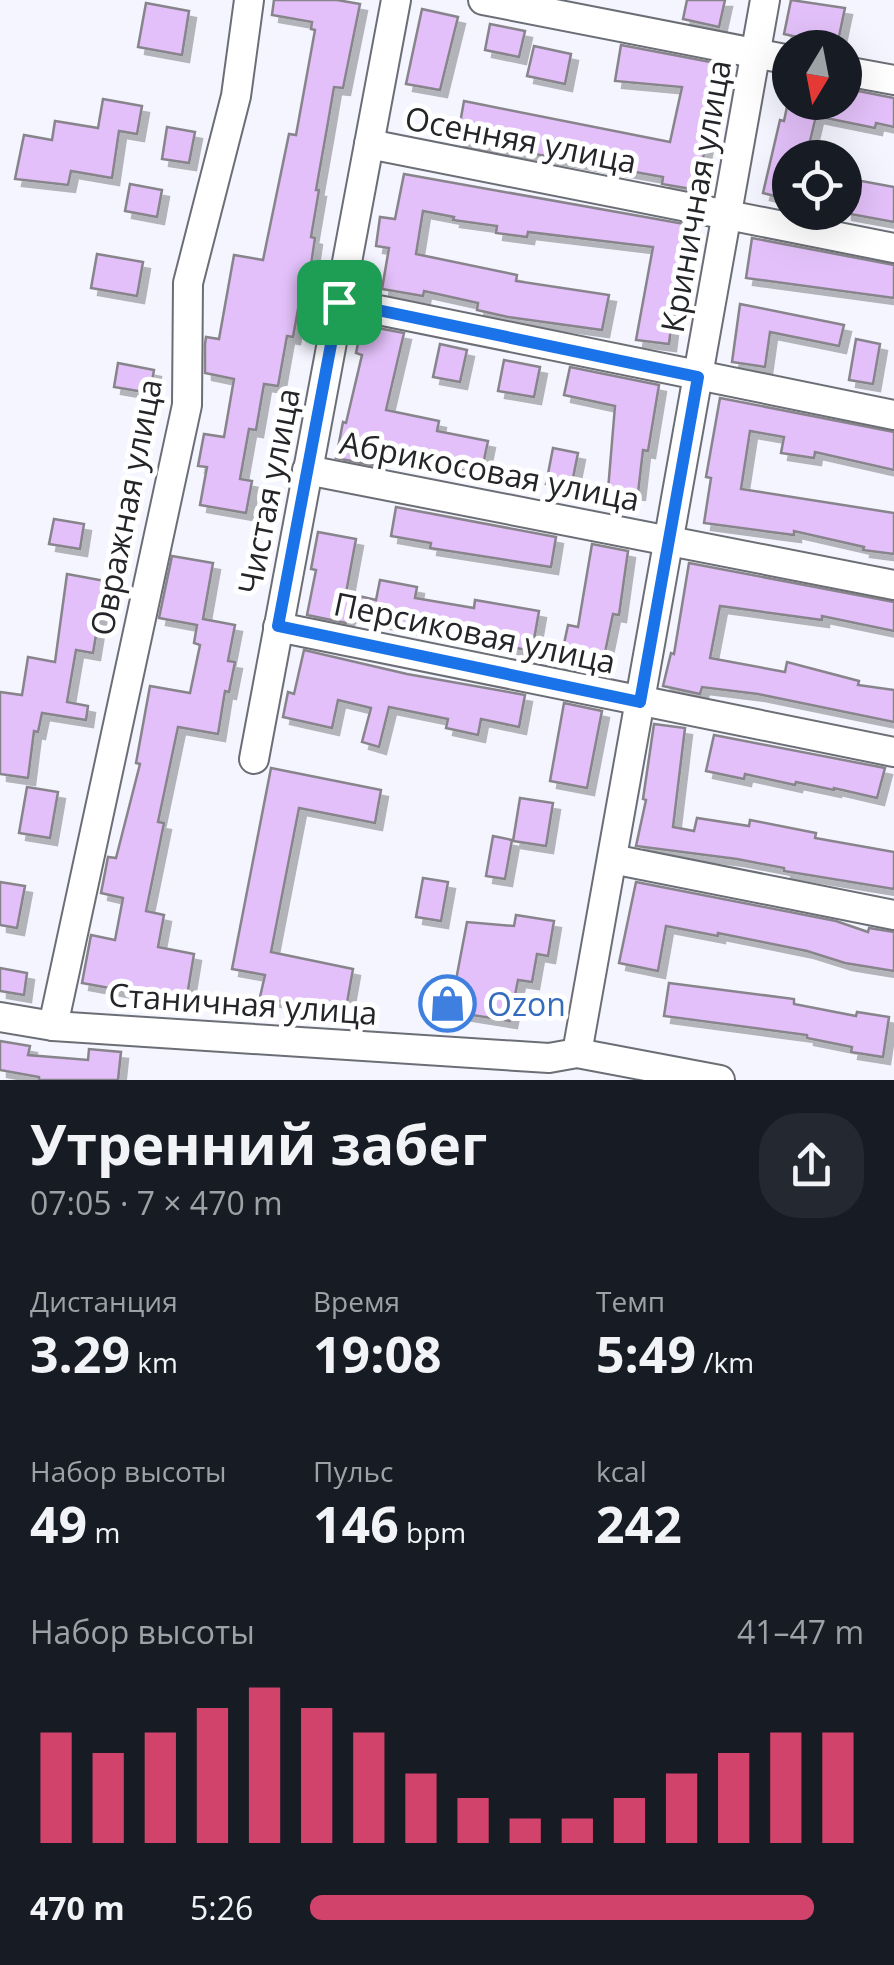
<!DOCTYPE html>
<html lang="ru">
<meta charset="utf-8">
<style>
body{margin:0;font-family:"Open Sans",sans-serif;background:#242831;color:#f1f3f6;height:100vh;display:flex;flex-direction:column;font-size:38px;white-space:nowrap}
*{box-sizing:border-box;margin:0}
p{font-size:32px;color:#9ea1a6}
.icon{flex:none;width:55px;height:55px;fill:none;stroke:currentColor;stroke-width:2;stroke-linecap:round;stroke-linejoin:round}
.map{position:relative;height:1080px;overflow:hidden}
.panel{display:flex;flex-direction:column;background:#171b24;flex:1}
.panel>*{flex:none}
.needle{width:65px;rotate:190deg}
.fabs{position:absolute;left:772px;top:30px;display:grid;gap:20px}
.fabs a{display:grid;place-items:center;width:90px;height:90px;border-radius:50%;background:#171b24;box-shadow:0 10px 40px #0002;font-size:50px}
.pin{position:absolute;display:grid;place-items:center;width:85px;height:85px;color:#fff;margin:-42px;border-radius:20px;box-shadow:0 5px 15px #0006}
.round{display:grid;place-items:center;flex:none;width:105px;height:105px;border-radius:40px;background:#242831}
.summary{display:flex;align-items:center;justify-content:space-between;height:170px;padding:0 30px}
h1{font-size:55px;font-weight:700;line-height:75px}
.figures{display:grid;grid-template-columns:repeat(3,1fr);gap:15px;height:170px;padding:10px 30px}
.figures div{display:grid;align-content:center}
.figures b{font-size:50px;font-weight:700}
.figures small{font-size:28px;font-weight:400}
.figures p{font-size:28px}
.chart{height:280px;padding:20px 30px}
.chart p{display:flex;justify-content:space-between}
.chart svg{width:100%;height:180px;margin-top:10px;stroke:#d2436c;stroke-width:6}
ul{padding:0 30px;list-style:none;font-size:32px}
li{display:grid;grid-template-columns:160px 120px 1fr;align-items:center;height:75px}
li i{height:25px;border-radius:12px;background:#d2436c}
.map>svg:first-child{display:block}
.building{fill:#e3c0f9;stroke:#88848b;stroke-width:2.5;filter:url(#shadow)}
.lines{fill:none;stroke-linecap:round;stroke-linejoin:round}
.minor-casing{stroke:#6c6e75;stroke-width:32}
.minor{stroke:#fff;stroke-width:28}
.route-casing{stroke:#fff;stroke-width:20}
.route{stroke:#1a73e8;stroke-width:12}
.labels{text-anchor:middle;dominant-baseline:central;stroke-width:10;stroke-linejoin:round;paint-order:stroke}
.street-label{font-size:32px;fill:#242528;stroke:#fff}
.shop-label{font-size:32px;fill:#366cbe;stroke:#fff;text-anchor:start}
</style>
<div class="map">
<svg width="894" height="1080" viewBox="0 0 894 1080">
<defs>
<filter id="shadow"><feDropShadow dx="7" dy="7" stdDeviation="0" flood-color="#0004"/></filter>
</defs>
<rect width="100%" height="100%" fill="#f4f5fe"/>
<g class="building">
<path d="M 274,0 L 337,0 L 360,4 L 343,88 L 334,87 L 327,128 L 316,190 L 319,190 L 311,237 L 315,238 L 305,305 L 299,304 L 293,337 L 287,336 L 278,386 L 264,384 L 256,430 L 249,429 L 240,479 L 252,481 L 246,513 L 200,505 L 207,467 L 198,466 L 204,434 L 224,437 L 234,379 L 205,373 L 205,344 L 206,337 L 219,339 L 234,255 L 263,260 L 289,134 L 296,135 L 315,30 L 311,29 L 312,22 L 272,15 Z"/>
<path d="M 687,0 L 725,0 L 719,27 L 683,19 Z"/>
<path d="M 791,0 L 845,8 L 837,46 L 784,34 Z"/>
<path d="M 146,3 L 189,11 L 182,55 L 138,47 Z"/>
<path d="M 422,9 L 458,17 L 440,90 L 406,84 Z"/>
<path d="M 490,24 L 525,31 L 519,57 L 485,50 Z"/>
<path d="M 621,45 L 721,64 L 697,190 L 662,184 L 663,177 L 457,140 L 464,101 L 670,142 L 682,87 L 615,81 Z"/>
<path d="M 534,46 L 571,54 L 565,84 L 527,76 Z"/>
<path d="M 848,89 L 894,98 L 894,127 L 876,123 L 875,128 L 816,116 L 806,158 L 790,158 L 790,200 L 763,193 L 780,120 L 784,121 L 788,102 L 846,102 Z"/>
<path d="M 103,99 L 142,106 L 137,134 L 119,131 L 112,178 L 71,171 L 68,185 L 15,179 L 24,135 L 52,140 L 55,121 L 98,128 Z"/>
<path d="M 167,127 L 195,132 L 189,163 L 162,159 Z"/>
<path d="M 404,174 L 690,225 L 675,295 L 669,344 L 636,340 L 653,247 L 528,232 L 527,237 L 496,233 L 497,226 L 453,220 L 454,217 L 423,211 L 416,254 L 517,275 L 516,281 L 609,295 L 602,330 L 508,317 L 477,310 L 478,303 L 424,291 L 423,296 L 382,289 L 389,248 L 376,246 L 380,217 L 395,219 Z"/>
<path d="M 845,178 L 894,187 L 894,222 L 845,213 Z"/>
<path d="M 130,184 L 162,190 L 157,217 L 125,211 Z"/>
<path d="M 752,238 L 894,265 L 894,298 L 746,278 Z"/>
<path d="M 97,254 L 143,262 L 137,296 L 91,288 Z"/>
<path d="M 740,304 L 844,325 L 839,346 L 770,332 L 765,367 L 732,362 Z"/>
<path d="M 362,325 L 404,333 L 386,410 L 439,421 L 437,431 L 488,441 L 481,474 L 451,468 L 452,463 L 380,447 L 377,466 L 336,458 L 343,422 L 346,423 L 362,355 L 356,353 Z"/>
<path d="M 856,339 L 880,344 L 873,384 L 849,380 Z"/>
<path d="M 440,344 L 467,350 L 460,382 L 433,377 Z"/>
<path d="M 504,360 L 540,367 L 534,397 L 498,391 Z"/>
<path d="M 118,363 L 154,370 L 150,393 L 114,387 Z"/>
<path d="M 570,367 L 659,385 L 648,451 L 643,450 L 638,493 L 608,490 L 615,406 L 564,395 Z"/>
<path d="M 720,398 L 894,432 L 894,470 L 815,452 L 814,458 L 781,453 L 784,437 L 750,431 L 741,489 L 894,513 L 894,554 L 863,550 L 864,547 L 794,531 L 794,535 L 704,523 L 711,478 L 706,477 Z"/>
<path d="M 553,448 L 578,453 L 571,488 L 546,484 Z"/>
<path d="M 396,507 L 556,537 L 551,567 L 430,548 L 431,543 L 391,536 Z"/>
<path d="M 54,519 L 84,524 L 80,549 L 49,544 Z"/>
<path d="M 318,532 L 356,539 L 346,593 L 376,600 L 380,580 L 417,587 L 415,598 L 474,608 L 475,600 L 539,611 L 532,651 L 348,615 L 346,623 L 307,615 L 316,570 L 311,569 Z"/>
<path d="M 592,544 L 628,551 L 619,615 L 613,614 L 602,667 L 561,658 L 568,625 L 578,627 Z"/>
<path d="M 172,556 L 213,563 L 203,619 L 235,625 L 228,661 L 235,662 L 229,692 L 225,691 L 218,734 L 178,727 L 158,822 L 164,823 L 146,911 L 164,915 L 158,947 L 194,954 L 186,1002 L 82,983 L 91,935 L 115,940 L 123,898 L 101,893 L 108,857 L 116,858 L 140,764 L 136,763 L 150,686 L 190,693 L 200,645 L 194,643 L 197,625 L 159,618 Z"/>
<path d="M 689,563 L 894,602 L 894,631 L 822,616 L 822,620 L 720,606 L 710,658 L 785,672 L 787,662 L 859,681 L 858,685 L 894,690 L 894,722 L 758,694 L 702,687 L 700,694 L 663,686 L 671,653 L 674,654 Z"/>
<path d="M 67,574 L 105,581 L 93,653 L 76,650 L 67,702 L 88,706 L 86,720 L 42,713 L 38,732 L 34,731 L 28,778 L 0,774 L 0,692 L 22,695 L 28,657 L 55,662 Z"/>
<path d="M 304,650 L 407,674 L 525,695 L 519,727 L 481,719 L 478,735 L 446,728 L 448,719 L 389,707 L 379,747 L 362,742 L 371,708 L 338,700 L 332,728 L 283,717 L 288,692 L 294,694 Z"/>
<path d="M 564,703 L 602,711 L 587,788 L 550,781 Z"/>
<path d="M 654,724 L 685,728 L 673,827 L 694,831 L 697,818 L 749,826 L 750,820 L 816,833 L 815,838 L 894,852 L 894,889 L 784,871 L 784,868 L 737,859 L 636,846 L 646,800 L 643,799 Z"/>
<path d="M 714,735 L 885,768 L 877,798 L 834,788 L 834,790 L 796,782 L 795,785 L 745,774 L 744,779 L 706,771 Z"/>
<path d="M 271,768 L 381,790 L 375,823 L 299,808 L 271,952 L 353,969 L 345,1014 L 260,997 L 265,975 L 232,969 Z"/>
<path d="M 27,787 L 58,792 L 50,838 L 19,833 Z"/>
<path d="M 520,798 L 553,803 L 546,846 L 513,841 Z"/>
<path d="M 493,836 L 512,840 L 505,879 L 486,876 Z"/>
<path d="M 423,878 L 448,882 L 441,921 L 416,917 Z"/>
<path d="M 0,882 L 25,886 L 17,928 L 0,925 Z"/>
<path d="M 636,882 L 836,921 L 868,932 L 869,928 L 894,932 L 894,971 L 845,963 L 807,951 L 718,933 L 718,936 L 666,926 L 658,971 L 619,963 Z"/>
<path d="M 516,915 L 554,921 L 548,956 L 537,954 L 532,982 L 518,980 L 510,1021 L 441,1010 L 446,978 L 456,980 L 467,922 L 514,926 Z"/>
<path d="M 0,968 L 27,973 L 24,995 L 0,991 Z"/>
<path d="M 669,983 L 794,999 L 794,1004 L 856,1016 L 857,1012 L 889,1017 L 883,1057 L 851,1052 L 852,1047 L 807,1038 L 807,1035 L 664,1016 Z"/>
<path d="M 0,1041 L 30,1046 L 28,1055 L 88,1060 L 89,1049 L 121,1052 L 118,1080 L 39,1080 L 39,1077 L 0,1070 Z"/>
</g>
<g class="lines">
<defs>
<g id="minor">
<path d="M 483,0 L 790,60"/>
<path d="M 845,71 L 894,80"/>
<path d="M 369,144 L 894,248"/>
<path d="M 339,302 L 894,415"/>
<path d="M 307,470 L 894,585"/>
<path d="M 278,627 L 894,752"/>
<path d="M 254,759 L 396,0"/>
<path d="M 612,859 L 894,915"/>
<path d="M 0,1017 L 53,1026 L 549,1058 L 577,1053 L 720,1080"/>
<path d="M 53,1026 L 187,405 L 188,283 L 236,96 L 249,0"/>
<path d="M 577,1053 L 765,0"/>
</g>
</defs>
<use href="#minor" class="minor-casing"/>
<use href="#minor" class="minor"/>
</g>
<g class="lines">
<defs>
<path id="route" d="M 339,302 L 698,377 L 640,702 L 278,626 Z"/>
</defs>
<use href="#route" class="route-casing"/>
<use href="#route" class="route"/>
</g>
<defs>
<symbol id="shop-ring" viewBox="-11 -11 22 22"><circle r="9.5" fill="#fff" stroke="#3f7fe0" stroke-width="1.5"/><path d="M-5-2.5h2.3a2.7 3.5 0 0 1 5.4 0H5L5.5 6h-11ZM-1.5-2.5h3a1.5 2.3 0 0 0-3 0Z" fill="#3f7fe0"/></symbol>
</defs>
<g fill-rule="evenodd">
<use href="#shop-ring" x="416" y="972" width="63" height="63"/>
</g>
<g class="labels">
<g class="street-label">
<text transform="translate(521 139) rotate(11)">Осенняя улица</text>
<text transform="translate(695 196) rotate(-80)">Криничная улица</text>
<text transform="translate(490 470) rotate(11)">Абрикосовая улица</text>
<text transform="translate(268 491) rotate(-79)">Чистая улица</text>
<text transform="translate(125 507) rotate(-79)">Овражная улица</text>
<text transform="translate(475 632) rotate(12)">Персиковая улица</text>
<text transform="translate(243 1003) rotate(4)">Станичная улица</text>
</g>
<g class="shop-label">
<text x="487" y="1003">Ozon</text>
</g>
</g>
</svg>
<div class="fabs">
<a><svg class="needle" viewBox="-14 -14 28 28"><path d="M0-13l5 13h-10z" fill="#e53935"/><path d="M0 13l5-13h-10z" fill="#9ea1a6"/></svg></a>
<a><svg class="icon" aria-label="locate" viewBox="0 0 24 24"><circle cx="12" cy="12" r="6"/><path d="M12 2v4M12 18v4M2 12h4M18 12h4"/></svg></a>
</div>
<div class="pin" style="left:339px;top:302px;background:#1e9e55"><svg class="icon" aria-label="arrive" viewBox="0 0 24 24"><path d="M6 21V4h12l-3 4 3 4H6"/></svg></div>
</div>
<section class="panel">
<div class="summary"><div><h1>Утренний забег</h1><p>07:05 · 7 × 470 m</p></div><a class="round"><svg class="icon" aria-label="share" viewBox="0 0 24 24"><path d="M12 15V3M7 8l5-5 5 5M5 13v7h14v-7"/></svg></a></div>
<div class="figures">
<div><p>Дистанция</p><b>3.29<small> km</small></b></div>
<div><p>Время</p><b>19:08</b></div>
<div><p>Темп</p><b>5:49<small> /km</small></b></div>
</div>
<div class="figures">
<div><p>Набор высоты</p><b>49<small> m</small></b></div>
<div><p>Пульс</p><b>146<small> bpm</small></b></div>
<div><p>kcal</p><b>242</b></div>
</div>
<div class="chart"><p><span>Набор высоты</span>41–47 m</p>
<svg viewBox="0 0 160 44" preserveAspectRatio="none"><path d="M5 44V17M15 44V22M25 44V17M35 44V11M45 44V6M55 44V11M65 44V17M75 44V27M85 44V33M95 44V38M105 44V38M115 44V33M125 44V27M135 44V22M145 44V17M155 44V17"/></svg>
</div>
<ul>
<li><b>470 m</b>5:26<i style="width:91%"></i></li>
</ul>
</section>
